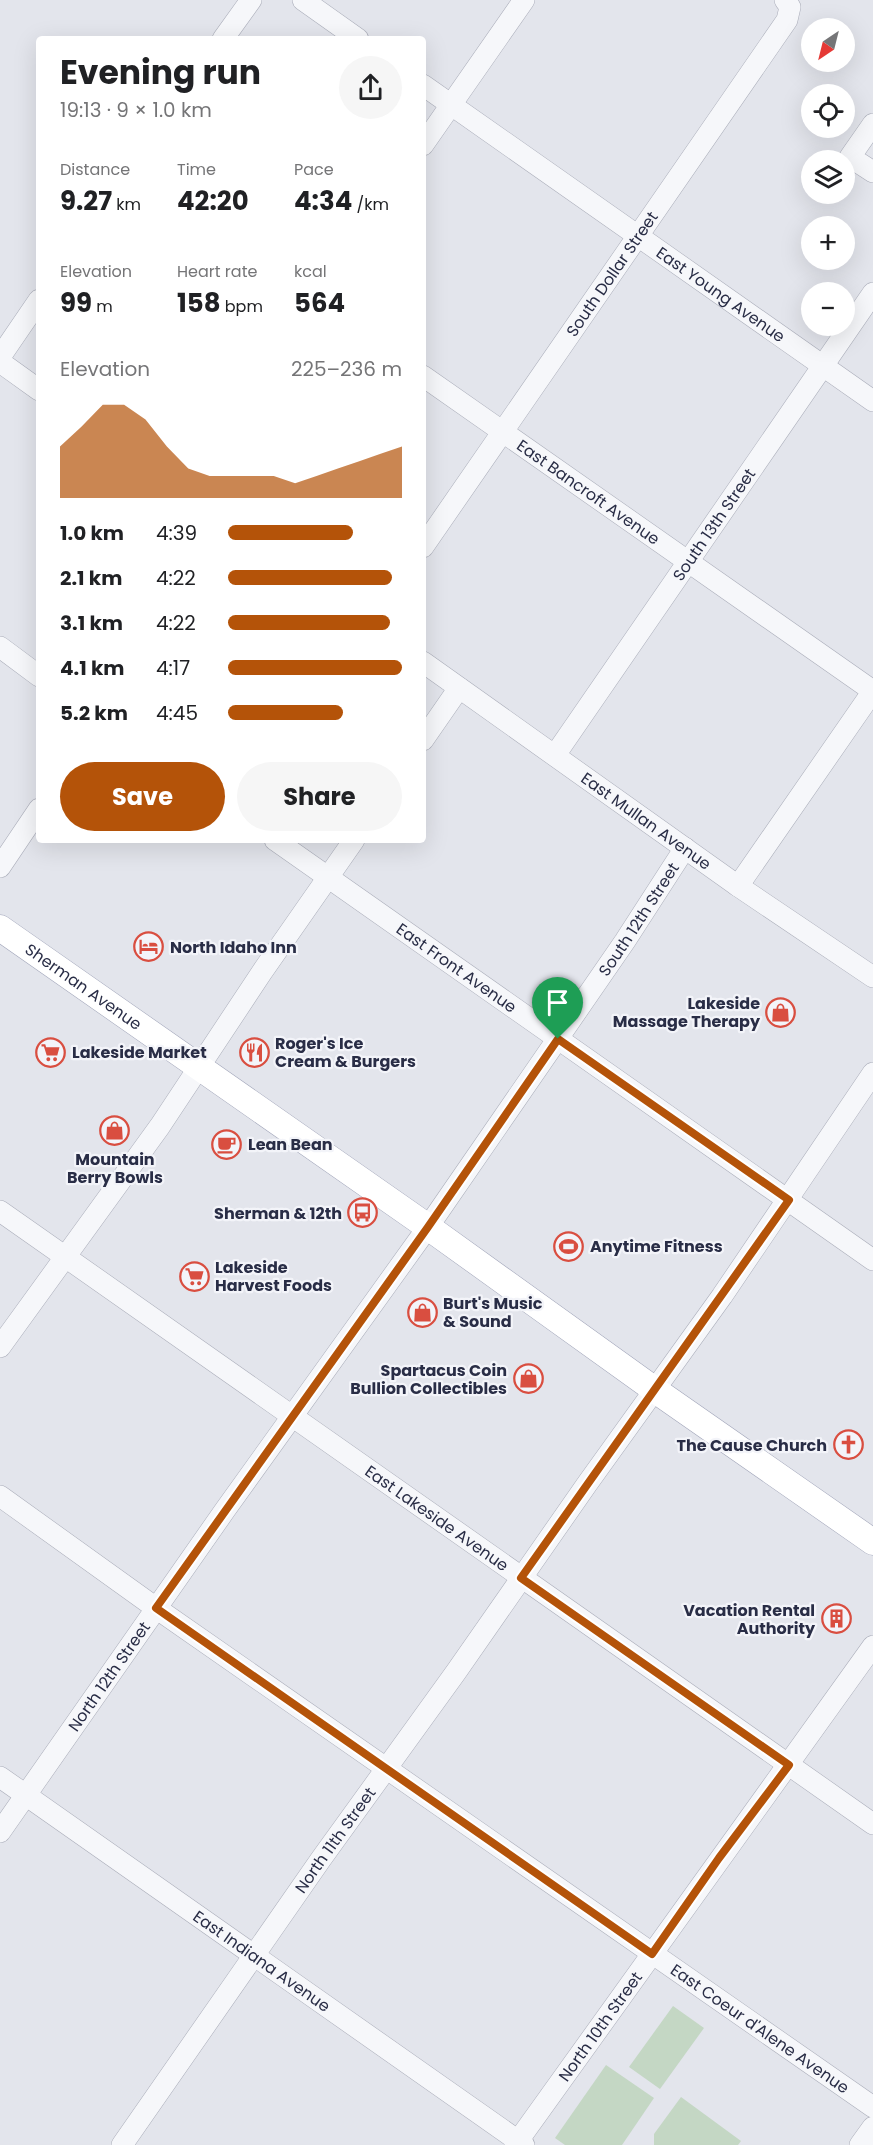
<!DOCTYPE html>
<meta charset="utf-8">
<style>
body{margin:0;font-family:Poppins,sans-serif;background:#f6f6f6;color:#202124;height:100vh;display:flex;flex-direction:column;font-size:22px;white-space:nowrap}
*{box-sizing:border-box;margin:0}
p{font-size:20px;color:#757577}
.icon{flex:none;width:33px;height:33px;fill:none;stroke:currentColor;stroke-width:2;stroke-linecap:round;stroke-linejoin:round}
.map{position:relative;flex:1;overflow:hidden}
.side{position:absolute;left:36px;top:36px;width:390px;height:807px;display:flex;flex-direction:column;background:#fff;border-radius:6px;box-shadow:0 6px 24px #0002}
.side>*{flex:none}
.needle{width:39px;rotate:215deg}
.tools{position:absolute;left:801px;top:18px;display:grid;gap:12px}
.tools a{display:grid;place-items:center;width:54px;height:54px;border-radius:50%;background:#fff;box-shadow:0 6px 24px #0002;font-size:30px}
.pin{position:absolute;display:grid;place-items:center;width:51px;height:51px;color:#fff;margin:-62px -26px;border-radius:50% 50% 50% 0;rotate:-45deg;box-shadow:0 0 6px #0007}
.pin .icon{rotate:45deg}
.round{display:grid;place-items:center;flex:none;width:63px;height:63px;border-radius:32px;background:#f6f6f6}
.head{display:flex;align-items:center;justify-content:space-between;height:102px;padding:0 24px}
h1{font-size:33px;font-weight:700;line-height:45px}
.figures{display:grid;grid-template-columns:repeat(3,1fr);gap:9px;height:102px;padding:6px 24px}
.figures div{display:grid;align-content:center}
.figures b{font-size:26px;font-weight:700}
.figures small{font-size:16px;font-weight:400}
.figures p{font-size:16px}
.chart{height:168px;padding:12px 24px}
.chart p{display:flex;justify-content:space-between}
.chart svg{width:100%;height:108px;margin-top:6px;fill:#b45309;opacity:.7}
.action{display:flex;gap:12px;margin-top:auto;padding:12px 24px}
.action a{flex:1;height:69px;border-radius:36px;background:#b45309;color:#fff;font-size:24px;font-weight:700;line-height:69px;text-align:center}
.action a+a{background:#f6f6f6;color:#202124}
ul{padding:0 24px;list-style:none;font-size:20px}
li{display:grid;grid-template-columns:96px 72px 1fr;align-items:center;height:45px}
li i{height:15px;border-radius:8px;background:#b45309}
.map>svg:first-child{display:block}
.green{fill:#c4d7c4}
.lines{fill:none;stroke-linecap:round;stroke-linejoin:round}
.minor-casing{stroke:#abaeba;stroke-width:22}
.major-casing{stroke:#a1a5b9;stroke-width:27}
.minor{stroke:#f6f7fa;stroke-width:21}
.major{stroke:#fff;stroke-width:26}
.route-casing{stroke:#fff;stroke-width:12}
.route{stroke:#b45309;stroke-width:8}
.labels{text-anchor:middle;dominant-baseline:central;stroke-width:4.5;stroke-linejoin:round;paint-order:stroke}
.street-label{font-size:16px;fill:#292d46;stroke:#f3f4f9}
.poi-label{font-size:16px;font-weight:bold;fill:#292d46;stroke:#f3f4f9;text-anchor:start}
</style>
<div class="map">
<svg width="873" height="2145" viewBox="0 0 873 2145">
<rect width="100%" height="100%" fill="#e3e5ec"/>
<g class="green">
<path d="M 673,2006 L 704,2028 L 660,2089 L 629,2067 Z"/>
<path d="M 606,2065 L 654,2098 L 622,2145 L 565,2145 L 555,2138 Z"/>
<path d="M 681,2097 L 741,2141 L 738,2145 L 654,2145 L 654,2134 Z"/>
</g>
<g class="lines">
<defs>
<g id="minor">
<path d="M 303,0 L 358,39"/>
<path d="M 223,39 L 251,0"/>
<path id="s1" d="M 423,85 L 873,401"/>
<path d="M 873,124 L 850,157 L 873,172"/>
<path d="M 423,145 L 524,0"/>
<path d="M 0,357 L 39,300"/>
<path d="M 0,362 L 39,390"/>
<path id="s2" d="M 423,376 L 873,691"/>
<path id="s3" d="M 423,547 L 787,20 L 790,7 L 785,0"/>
<path d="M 0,647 L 39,676"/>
<path id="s4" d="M 423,662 L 738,886 L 873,977"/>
<path d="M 423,740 L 459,688"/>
<path id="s5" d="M 555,755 L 873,293"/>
<path id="s6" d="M 275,840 L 873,1260"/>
<path d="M 0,867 L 39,809"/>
<path d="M 738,886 L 873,691"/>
<path id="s7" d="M 0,1211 L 873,1824"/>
<path d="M 0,1347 L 160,1126 L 262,972 L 354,840"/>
<path id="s8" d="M 0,1496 L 156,1608 L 873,2107"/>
<path id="s9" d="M 0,1777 L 524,2145"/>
<path id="s10" d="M 0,1832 L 225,1510 L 428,1227 L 625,941 L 685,848"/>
<path id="s11" d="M 122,2145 L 321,1859 L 456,1672 L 587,1484 L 722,1296 L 873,1073"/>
<path id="s12" d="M 515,2145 L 873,1646"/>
<path d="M 860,2145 L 873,2127"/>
</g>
<g id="major">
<path id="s13" d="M 0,928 L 428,1227 L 655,1390 L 873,1542"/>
</g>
</defs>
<use href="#minor" class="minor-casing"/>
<use href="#major" class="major-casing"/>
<use href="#minor" class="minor"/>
<use href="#major" class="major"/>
</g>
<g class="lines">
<defs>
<path id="route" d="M 558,1039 L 789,1200 L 521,1578 L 789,1765 L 719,1858 L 652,1954 L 156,1608 L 428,1227 Z"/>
</defs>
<use href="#route" class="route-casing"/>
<use href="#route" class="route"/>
</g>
<defs>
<symbol id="hotel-ring" viewBox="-11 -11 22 22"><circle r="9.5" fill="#f3f4f9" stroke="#d94e40" stroke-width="1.5"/><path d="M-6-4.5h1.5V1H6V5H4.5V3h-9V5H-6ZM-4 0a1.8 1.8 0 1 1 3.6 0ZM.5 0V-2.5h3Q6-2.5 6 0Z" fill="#d94e40"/></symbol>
<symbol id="shop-ring" viewBox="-11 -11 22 22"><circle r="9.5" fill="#f3f4f9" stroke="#d94e40" stroke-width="1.5"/><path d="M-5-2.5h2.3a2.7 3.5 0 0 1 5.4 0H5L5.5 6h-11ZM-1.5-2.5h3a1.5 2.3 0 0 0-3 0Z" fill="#d94e40"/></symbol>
<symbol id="supermarket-ring" viewBox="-11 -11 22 22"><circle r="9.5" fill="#f3f4f9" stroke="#d94e40" stroke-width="1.5"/><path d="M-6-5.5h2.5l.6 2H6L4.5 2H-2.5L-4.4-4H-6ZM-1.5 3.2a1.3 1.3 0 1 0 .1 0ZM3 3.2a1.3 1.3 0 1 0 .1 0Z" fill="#d94e40"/></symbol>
<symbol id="restaurant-ring" viewBox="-11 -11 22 22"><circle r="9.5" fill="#f3f4f9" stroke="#d94e40" stroke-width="1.5"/><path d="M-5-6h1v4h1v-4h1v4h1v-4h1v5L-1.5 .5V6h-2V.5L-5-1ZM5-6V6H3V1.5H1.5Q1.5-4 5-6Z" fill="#d94e40"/></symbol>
<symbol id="cafe-ring" viewBox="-11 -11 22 22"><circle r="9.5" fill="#f3f4f9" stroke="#d94e40" stroke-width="1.5"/><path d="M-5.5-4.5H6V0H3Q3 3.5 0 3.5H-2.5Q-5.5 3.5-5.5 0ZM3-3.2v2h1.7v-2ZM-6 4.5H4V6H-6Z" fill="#d94e40"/></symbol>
<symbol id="bus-ring" viewBox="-11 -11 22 22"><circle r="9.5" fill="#f3f4f9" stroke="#d94e40" stroke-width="1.5"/><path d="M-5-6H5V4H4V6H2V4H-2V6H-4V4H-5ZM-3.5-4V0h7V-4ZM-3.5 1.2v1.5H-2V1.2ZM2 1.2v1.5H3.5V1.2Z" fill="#d94e40"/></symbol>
<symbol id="stadium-ring" viewBox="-11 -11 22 22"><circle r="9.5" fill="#f3f4f9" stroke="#d94e40" stroke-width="1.5"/><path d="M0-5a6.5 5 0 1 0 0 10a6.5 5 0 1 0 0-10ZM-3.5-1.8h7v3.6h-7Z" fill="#d94e40"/></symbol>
<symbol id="church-ring" viewBox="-11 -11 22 22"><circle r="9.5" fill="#f3f4f9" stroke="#d94e40" stroke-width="1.5"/><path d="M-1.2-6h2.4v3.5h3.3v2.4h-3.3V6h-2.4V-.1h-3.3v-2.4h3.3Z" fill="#d94e40"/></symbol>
<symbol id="building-ring" viewBox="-11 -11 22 22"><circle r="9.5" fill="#f3f4f9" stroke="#d94e40" stroke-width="1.5"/><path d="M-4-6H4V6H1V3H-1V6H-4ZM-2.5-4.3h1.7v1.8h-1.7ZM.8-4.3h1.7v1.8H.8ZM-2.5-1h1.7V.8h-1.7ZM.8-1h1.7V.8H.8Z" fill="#d94e40"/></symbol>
</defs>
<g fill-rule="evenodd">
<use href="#hotel-ring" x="132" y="930" width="33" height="33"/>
<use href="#shop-ring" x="764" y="996" width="33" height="33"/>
<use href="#supermarket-ring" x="34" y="1036" width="33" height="33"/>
<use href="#restaurant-ring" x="238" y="1036" width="33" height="33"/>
<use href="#shop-ring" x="98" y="1114" width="33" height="33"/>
<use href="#cafe-ring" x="210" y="1128" width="33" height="33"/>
<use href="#bus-ring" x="346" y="1196" width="33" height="33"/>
<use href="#stadium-ring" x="552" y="1230" width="33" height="33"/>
<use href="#supermarket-ring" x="178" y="1260" width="33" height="33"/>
<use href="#shop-ring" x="406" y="1296" width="33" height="33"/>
<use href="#shop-ring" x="512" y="1362" width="33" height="33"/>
<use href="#church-ring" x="832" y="1428" width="33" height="33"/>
<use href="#building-ring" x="820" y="1602" width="33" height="33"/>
</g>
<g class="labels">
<g class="street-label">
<text stroke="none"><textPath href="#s3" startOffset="332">South Dollar Street</textPath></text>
<text stroke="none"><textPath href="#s1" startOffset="364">East Young Avenue</textPath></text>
<text stroke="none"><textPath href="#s2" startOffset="202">East Bancroft Avenue</textPath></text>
<text stroke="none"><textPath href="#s5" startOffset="280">South 13th Street</textPath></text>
<text stroke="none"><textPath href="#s4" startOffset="274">East Mullan Avenue</textPath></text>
<text stroke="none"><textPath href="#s10" startOffset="1114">South 12th Street</textPath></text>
<text stroke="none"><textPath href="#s6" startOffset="222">East Front Avenue</textPath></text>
<text stroke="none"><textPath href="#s13" startOffset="102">Sherman Avenue</textPath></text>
<text stroke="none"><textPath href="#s7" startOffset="534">East Lakeside Avenue</textPath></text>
<text stroke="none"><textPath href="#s10" startOffset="190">North 12th Street</textPath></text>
<text stroke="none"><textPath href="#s11" startOffset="372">North 11th Street</textPath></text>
<text stroke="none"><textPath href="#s9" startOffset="320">East Indiana Avenue</textPath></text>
<text stroke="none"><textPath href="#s12" startOffset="146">North 10th Street</textPath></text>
<text stroke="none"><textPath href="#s8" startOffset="928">East Coeur d'Alene Avenue</textPath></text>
</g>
<g class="poi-label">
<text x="170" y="947">North Idaho Inn</text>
<text x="760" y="1003" text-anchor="end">Lakeside<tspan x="760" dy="18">Massage Therapy</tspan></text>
<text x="275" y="1043">Roger's Ice<tspan x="275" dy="18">Cream &amp; Burgers</tspan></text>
<text x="72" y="1052">Lakeside Market</text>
<text x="248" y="1144">Lean Bean</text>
<text x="115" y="1159" text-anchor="middle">Mountain<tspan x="115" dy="18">Berry Bowls</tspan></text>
<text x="342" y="1213" text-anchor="end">Sherman &amp; 12th</text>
<text x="590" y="1246">Anytime Fitness</text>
<text x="215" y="1267">Lakeside<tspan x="215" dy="18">Harvest Foods</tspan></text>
<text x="443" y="1303">Burt's Music<tspan x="443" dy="18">&amp; Sound</tspan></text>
<text x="507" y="1370" text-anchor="end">Spartacus Coin<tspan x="507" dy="18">Bullion Collectibles</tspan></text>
<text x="827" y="1445" text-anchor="end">The Cause Church</text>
<text x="815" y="1610" text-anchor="end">Vacation Rental<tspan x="815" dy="18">Authority</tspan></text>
</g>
</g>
</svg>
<div class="tools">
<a><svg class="needle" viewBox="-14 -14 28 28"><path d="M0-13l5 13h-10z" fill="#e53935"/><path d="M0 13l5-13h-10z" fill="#757577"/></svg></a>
<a><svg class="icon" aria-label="locate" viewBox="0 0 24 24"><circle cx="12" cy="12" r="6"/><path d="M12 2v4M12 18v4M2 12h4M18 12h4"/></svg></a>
<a><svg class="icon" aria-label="layers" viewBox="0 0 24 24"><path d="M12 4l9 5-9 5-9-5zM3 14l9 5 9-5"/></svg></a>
<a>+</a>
<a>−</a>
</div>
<div class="pin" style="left:558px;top:1039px;background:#1e9e55"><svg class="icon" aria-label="arrive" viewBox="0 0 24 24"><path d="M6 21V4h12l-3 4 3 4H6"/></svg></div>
<section class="side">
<div class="head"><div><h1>Evening run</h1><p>19:13 · 9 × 1.0 km</p></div><a class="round"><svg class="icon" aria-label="share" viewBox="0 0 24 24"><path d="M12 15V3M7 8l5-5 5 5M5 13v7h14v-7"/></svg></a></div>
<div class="figures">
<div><p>Distance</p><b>9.27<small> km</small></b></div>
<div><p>Time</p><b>42:20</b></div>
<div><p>Pace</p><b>4:34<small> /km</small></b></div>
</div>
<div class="figures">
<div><p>Elevation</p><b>99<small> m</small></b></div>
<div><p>Heart rate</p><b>158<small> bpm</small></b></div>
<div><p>kcal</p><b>564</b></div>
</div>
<div class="chart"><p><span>Elevation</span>225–236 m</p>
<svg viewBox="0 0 160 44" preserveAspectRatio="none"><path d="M0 44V23L10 15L20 6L30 6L40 12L50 23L60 32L70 35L80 35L90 35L100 35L110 38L120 35L130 32L140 29L150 26L160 23V44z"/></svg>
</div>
<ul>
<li><b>1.0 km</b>4:39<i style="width:72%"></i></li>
<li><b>2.1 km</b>4:22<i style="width:94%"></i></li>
<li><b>3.1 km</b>4:22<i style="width:93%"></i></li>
<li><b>4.1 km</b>4:17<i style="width:100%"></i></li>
<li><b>5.2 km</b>4:45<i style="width:66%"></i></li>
</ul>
<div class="action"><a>Save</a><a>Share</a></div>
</section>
</div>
